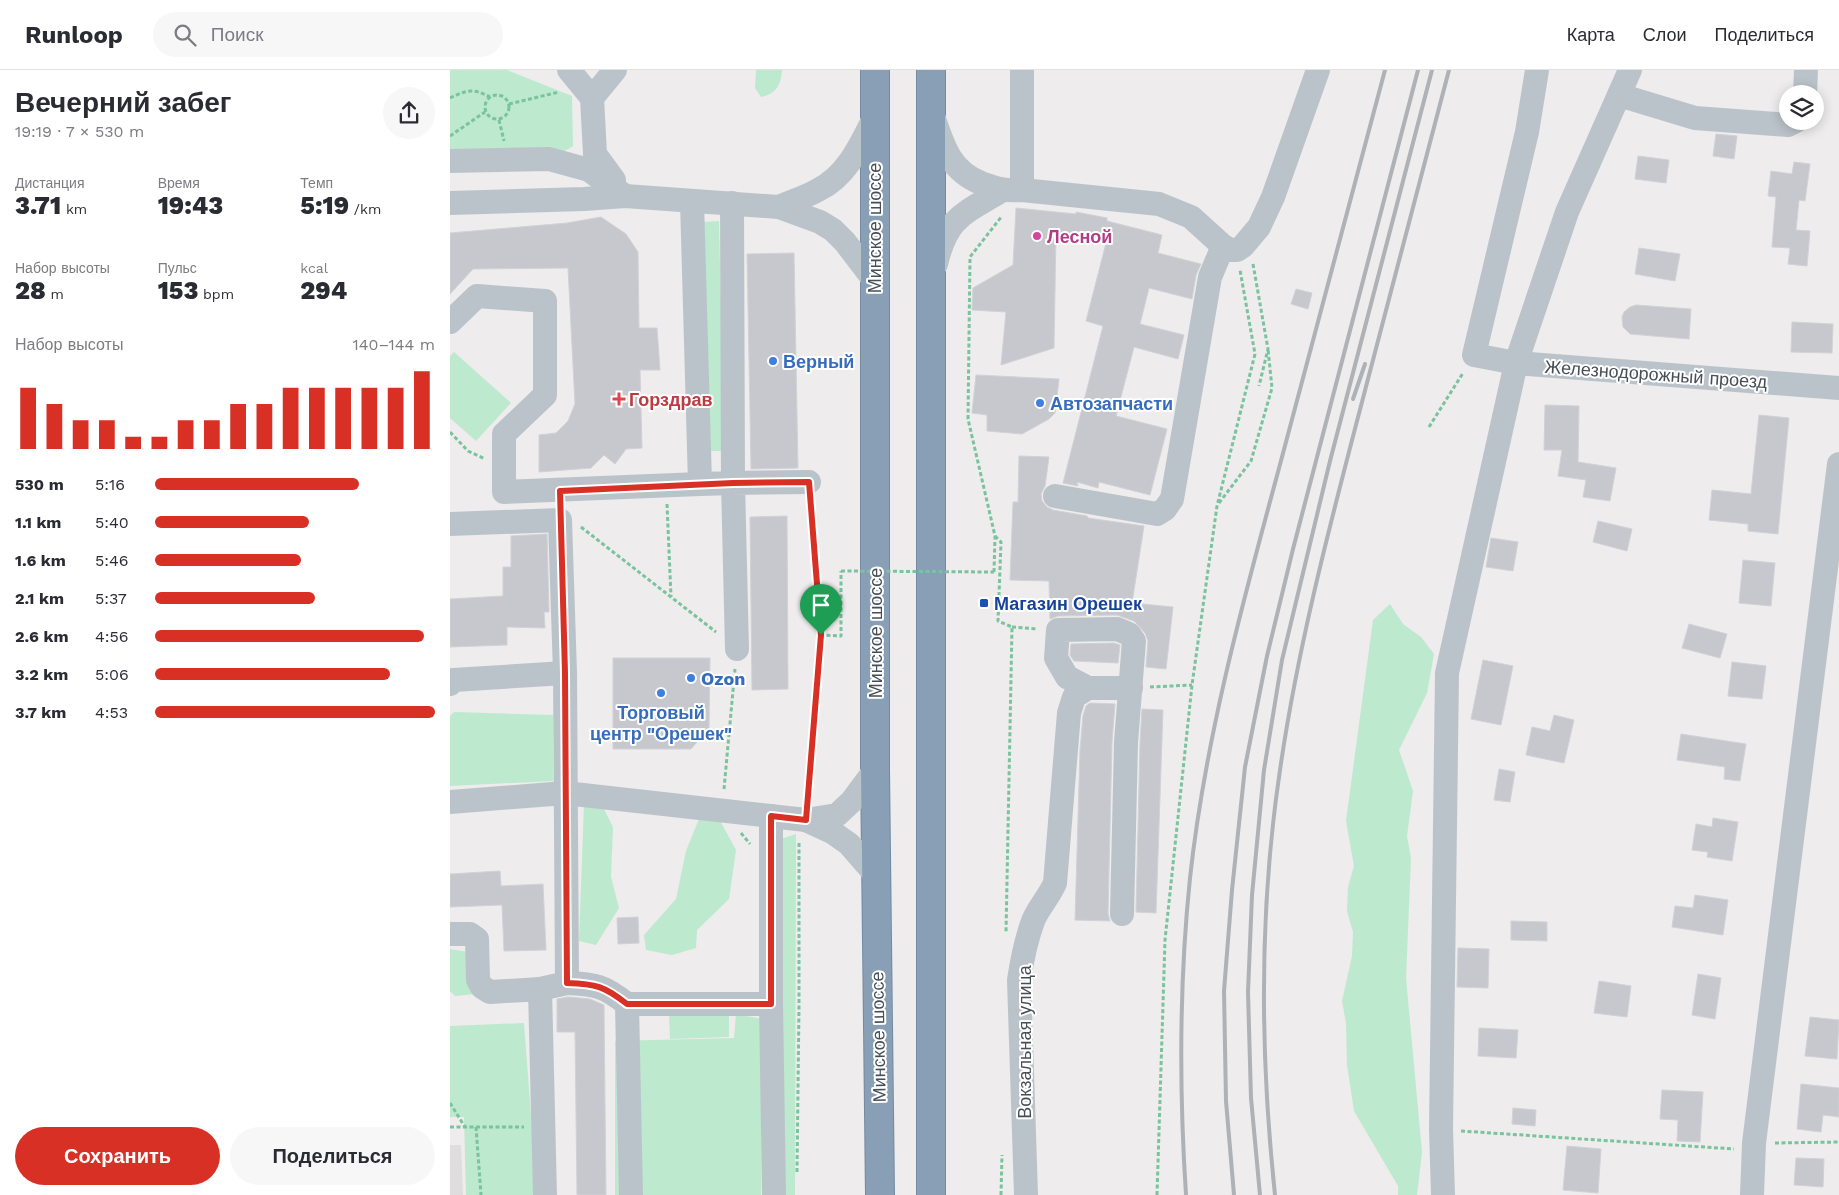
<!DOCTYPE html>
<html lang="ru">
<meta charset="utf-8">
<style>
body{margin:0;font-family:"Work Sans",sans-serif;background:#f7f7f7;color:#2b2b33;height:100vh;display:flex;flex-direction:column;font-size:19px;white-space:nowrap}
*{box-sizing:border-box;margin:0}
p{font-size:16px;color:#7c7c81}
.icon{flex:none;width:28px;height:28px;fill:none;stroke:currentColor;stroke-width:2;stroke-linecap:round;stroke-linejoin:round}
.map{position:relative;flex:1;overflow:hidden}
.side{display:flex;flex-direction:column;background:#fff;width:450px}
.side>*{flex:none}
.fabs{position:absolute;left:1329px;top:15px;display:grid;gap:10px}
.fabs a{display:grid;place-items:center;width:45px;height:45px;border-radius:50%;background:#fff;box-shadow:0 2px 12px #0003;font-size:25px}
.pin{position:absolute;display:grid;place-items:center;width:42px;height:42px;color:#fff;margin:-51px -21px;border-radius:50% 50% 50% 0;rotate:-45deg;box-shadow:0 0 5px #0007}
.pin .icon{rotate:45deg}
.round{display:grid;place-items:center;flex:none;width:52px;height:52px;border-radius:26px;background:#f7f7f7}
.overview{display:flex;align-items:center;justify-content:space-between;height:85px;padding:0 15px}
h1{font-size:28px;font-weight:800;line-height:38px}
.figures{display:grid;grid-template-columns:repeat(3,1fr);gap:8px;height:85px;padding:5px 15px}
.figures div{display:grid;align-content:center}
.figures b{font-size:25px;font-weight:800}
.figures small{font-size:14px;font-weight:400}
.figures p{font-size:14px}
.chart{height:140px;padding:10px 15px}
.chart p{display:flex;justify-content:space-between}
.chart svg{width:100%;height:90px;margin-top:5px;stroke:#d93025;stroke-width:6}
.primary-button{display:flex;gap:10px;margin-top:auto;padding:10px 15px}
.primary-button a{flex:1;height:58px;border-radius:30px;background:#d93025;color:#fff;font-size:20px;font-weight:800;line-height:58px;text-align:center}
.primary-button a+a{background:#f7f7f7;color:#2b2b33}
ul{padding:0 15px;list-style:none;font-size:16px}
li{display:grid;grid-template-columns:80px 60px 1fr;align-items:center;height:38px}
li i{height:12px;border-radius:6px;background:#d93025}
header{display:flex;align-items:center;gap:30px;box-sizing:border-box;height:70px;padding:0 25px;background:#fff;border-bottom:1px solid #e1e1e2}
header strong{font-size:24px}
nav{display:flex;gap:28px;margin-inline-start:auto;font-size:18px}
.search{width:350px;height:45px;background:#f7f7f7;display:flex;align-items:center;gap:12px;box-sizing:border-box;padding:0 18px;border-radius:28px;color:#7c7c81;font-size:19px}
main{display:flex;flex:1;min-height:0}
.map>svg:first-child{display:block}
.education{fill:#dfdddd}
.green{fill:#bde9ce}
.building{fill:#c7c8ce;stroke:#d0d2d7}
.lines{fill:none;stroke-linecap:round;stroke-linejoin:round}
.highway-casing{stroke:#738aa2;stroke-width:30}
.path{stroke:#79c39e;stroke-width:3;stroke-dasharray:4 2.5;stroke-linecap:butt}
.minor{stroke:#bbc3ca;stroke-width:24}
.highway{stroke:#889fb6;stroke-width:28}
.rail{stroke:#aeb1b5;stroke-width:4}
.path-bridge{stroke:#79c39e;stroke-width:3;stroke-dasharray:4 2.5;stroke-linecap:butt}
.route-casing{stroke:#fff;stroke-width:10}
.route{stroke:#d93025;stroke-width:6}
.hotel-dot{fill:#d1479c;stroke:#fff;stroke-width:2}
.shop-dot{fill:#3f7fe0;stroke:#fff;stroke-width:2}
.health-dot{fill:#e0444e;stroke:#fff;stroke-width:2}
.transit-dot{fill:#1a4fb4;stroke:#fff;stroke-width:2}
.labels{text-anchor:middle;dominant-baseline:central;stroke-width:4;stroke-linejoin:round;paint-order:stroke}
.street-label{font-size:18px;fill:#464f57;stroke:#fff}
.hotel-label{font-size:18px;font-weight:bold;fill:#b23c85;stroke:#fff;text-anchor:start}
.shop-label{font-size:18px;font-weight:bold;fill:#366cbe;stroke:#fff;text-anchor:start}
.health-label{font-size:18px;font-weight:bold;fill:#be3a42;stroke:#fff;text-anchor:start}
.transit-label{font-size:18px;font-weight:bold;fill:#164399;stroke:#fff;text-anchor:start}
</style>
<header>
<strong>Runloop</strong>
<div class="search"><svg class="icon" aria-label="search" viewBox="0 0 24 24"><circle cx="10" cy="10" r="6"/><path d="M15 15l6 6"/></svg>Поиск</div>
<nav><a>Карта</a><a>Слои</a><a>Поделиться</a></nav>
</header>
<main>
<section class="side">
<div class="overview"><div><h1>Вечерний забег</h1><p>19:19 · 7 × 530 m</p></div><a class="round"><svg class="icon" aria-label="share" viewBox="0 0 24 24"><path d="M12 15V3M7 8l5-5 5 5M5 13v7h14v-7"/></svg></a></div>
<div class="figures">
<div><p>Дистанция</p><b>3.71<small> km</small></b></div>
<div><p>Время</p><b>19:43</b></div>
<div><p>Темп</p><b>5:19<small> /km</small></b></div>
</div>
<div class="figures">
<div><p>Набор высоты</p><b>28<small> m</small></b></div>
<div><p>Пульс</p><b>153<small> bpm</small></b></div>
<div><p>kcal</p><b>294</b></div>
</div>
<div class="chart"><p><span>Набор высоты</span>140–144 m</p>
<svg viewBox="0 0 160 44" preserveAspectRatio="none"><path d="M5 44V14M15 44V22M25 44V30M35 44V30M45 44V38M55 44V38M65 44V30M75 44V30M85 44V22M95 44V22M105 44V14M115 44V14M125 44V14M135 44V14M145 44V14M155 44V6"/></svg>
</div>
<ul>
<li><b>530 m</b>5:16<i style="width:73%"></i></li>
<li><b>1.1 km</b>5:40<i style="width:55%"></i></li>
<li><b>1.6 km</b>5:46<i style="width:52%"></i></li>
<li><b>2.1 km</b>5:37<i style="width:57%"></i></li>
<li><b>2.6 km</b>4:56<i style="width:96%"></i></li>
<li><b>3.2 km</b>5:06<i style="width:84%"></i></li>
<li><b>3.7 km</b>4:53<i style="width:100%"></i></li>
</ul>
<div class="primary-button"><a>Сохранить</a><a>Поделиться</a></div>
</section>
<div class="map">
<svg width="1389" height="1125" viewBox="0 0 1389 1125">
<rect width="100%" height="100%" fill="#eeecec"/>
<path class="education" d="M 0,1075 L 11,1075 L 13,1125 L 0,1125 Z"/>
<g class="green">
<path d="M 0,0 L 57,0 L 122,26 L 123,76 L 113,82 L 0,86 Z"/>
<path d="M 306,0 L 332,0 C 331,15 326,24 311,27 L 305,18 Z"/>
<path d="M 269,151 L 274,381 L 258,381 L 253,152 Z"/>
<path d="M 4,282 L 61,333 L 26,371 L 0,348 L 0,286 Z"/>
<path d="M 940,534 L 953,554 L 971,567 L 984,584 L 977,623 L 949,680 L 963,721 L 957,766 L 961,788 L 956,908 L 972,1082 L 967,1125 L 948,1125 L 948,1116 L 904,1041 L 897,995 L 896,953 L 892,931 L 902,886 L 903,862 L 897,841 L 898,817 L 904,796 L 896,751 L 923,550 Z"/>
<path d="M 4,642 L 103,645 L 103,711 L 0,716 L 0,646 Z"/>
<path d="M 134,733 L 151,733 L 163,757 L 161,807 L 169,838 L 146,875 L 129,871 Z"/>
<path d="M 268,747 L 286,780 L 279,829 L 247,860 L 246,878 L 222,885 L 196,880 L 194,865 L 226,829 L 236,781 L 249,749 Z"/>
<path d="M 346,764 L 345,1125 L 331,1125 L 331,769 Z"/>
<path d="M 0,879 L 18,882 L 25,924 L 5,926 L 0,921 Z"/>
<path d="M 279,942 L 279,967 L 220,969 L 219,944 Z"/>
<path d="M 286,944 L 312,949 L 311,1125 L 165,1125 L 165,971 L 284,968 Z"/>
<path d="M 74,953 L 87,1125 L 16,1125 L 14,1047 L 0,1047 L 0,956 Z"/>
</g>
<g class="building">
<path d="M 1266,64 L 1287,66 L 1284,89 L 1263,86 Z"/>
<path d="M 1188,86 L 1219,90 L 1216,113 L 1185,109 Z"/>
<path d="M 1344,92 L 1360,94 L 1355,131 L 1349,130 L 1346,160 L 1360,161 L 1357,196 L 1338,194 L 1340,178 L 1322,177 L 1326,127 L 1318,126 L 1321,101 L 1342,104 Z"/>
<path d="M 566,138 L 626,144 L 626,142 L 657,148 L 657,151 L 712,165 L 708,183 L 751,194 L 746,205 L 742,229 L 699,218 L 690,254 L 734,265 L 728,289 L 684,277 L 666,346 L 717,359 L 700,425 L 649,412 L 648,418 L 627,412 L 628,416 L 613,413 L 653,256 L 636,251 L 656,173 L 606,164 L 604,278 L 551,295 L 556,242 L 522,240 L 523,218 L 563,195 Z"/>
<path d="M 151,147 L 176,164 L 188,182 L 189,258 L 207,258 L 210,300 L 190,300 L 192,378 L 176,379 L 165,394 L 154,385 L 141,398 L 89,402 L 89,365 L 106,363 L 118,351 L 125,334 L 118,198 L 23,199 L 0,224 L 0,163 L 117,153 Z"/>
<path d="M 1189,178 L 1230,184 L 1225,211 L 1185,204 Z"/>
<path d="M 344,183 L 348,398 L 301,399 L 297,184 Z"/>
<path d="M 846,219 L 862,223 L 858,239 L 841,234 Z"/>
<path d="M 1186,235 L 1241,239 L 1239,269 L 1180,264 L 1173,257 L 1172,247 L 1174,242 L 1180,237 Z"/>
<path d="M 1342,252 L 1383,254 L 1382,283 L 1341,282 Z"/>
<path d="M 526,305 L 609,309 L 605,343 L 599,349 L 572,364 L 537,361 L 537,345 L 522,343 Z"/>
<path d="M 1095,335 L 1129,336 L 1128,392 L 1166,398 L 1160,431 L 1133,427 L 1136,410 L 1108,406 L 1112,380 L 1094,380 Z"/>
<path d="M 1309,345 L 1339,348 L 1328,464 L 1298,461 L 1298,454 L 1259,450 L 1262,420 L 1301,424 Z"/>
<path d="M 569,386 L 599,387 L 595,416 L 591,424 L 592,431 L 597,437 L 603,440 L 637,446 L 638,448 L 694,456 L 682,533 L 723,537 L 716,599 L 696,597 L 698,571 L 695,563 L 684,551 L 667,545 L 608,546 L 600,549 L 599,511 L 560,510 L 563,432 L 568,432 Z"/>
<path d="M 337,446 L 338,619 L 302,620 L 300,447 Z"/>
<path d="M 1148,451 L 1182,459 L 1177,481 L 1143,472 Z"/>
<path d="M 97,464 L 99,542 L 94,542 L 95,558 L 57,557 L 57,575 L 0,577 L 0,529 L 53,526 L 53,497 L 61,497 L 61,466 Z"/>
<path d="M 1041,468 L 1068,472 L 1063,501 L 1036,497 Z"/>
<path d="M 1293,490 L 1325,493 L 1321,536 L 1289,533 Z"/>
<path d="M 1239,554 L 1277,564 L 1270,588 L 1232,578 Z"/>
<path d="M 664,573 L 670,575 L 668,593 L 624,591 L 620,585 L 621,574 Z"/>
<path d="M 163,588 L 260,588 L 259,658 L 241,679 L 163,679 Z"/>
<path d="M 1033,590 L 1063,596 L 1051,655 L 1021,649 Z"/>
<path d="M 1282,592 L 1316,596 L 1312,629 L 1278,626 Z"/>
<path d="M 640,633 L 665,634 L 662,672 L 658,844 L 660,851 L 625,850 L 630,680 L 633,646 L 636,636 Z"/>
<path d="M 692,639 L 713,640 L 706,843 L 686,842 L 690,673 Z"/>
<path d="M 1104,645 L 1124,650 L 1114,693 L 1076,685 L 1082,657 L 1100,661 Z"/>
<path d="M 1231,664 L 1296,674 L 1290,711 L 1274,709 L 1275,697 L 1227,690 Z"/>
<path d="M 1049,699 L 1065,702 L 1060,732 L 1044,730 Z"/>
<path d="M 1263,748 L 1288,752 L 1282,791 L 1257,787 L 1258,782 L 1242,780 L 1246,754 L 1262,757 Z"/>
<path d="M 50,801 L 51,816 L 93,814 L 96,880 L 54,881 L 52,835 L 0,837 L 0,804 Z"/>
<path d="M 1245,825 L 1278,830 L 1273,865 L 1222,857 L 1225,836 L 1243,838 Z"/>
<path d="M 188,847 L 189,873 L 168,874 L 167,848 Z"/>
<path d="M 1061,851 L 1097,852 L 1097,871 L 1061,870 Z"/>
<path d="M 1008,878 L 1039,879 L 1038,918 L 1007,917 Z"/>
<path d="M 1248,904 L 1271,908 L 1265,949 L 1242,945 Z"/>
<path d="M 1149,911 L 1181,916 L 1177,947 L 1144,943 Z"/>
<path d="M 118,927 L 140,929 L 154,935 L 156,1125 L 127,1125 L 125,962 L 107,962 L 107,929 Z"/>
<path d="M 1360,947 L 1389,950 L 1387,989 L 1355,986 Z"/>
<path d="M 1029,958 L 1068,960 L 1066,988 L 1028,986 Z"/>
<path d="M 1351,1014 L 1389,1018 L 1389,1047 L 1373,1045 L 1371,1062 L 1347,1059 Z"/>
<path d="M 1212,1020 L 1253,1022 L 1250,1072 L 1227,1071 L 1228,1050 L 1210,1049 Z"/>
<path d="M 1063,1038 L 1086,1040 L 1085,1056 L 1062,1054 Z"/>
<path d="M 1117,1076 L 1151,1079 L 1148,1123 L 1113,1120 Z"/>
<path d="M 1346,1088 L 1374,1089 L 1373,1117 L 1344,1115 Z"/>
</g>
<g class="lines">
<defs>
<g id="highway">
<path d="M 425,0 L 425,700 L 430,1125"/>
<path d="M 481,0 L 481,1125"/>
</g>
</defs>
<use href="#highway" class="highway-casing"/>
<g class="path">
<circle cx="47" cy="37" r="12"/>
<path d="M 0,28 C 17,20 23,18 40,27"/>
<path d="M 59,34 L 109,22"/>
<path d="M 49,50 L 54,71"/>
<path d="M 0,66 L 35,42"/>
<path d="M 803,194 L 818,279 L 809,316"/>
<path d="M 979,357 L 1013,303"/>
<path d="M 0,362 L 18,381 L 35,389"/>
<path d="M 360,432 L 371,565"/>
<path d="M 769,433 L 801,391 L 822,318 L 818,279"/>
<path d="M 217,434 L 221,527"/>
<path d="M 131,457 L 266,562"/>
<path d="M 545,466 L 551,472 L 548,551 L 562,557 L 556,862"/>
<path d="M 544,502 L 545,466 L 518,349 L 520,187 L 552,146"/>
<path d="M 562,557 L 587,559"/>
<path d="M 700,617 L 742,615"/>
<path d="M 274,719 L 285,599"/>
<path d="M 358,728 L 371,565 L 391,566 L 391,501"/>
<path d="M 291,763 L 300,774"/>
<path d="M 0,1033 L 15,1057"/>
<path d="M 0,1057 L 74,1057"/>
<path d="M 26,1057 L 31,1125"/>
<path d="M 1011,1061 L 1284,1079"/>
<path d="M 1325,1073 L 1389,1072"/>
<path d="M 347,1102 L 349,935 L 349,771"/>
<path d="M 551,1125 L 552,1085"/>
<path d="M 707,1125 L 715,870 L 742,615 L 767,436 L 805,284 L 790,200"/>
</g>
<g class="minor">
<path d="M 119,0 L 142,28 L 145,84 L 164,110"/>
<path d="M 572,0 L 572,120"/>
<path d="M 1087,0 L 1077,62 L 1024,285 L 1066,293 L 1389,318"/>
<path d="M 1355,24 L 1356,0"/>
<path d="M 1169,25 L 1245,48 L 1338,55 L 1346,51"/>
<path d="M 142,28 L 165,0"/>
<path d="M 484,49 C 494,78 501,101 531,113 C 548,119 554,121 572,120 L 709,134 L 741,147 L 773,176 L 780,180 L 787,180 L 793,176 L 809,157 L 823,127 L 868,0"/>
<path d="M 0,91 L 99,89 L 139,100 L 175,126"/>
<path d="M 0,133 L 134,129 L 175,126 L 329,137 L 370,152 L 383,160 L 395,172 L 424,210"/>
<path d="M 329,137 C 342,131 356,127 368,120 C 397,106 411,74 424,48"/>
<path d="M 486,194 C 497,147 513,144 551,121"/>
<path d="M 0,252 L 27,226 L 95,231 L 95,325 L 54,364 L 54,422 L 250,414 L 242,131"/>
<path d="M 250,414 L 283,413 L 282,133"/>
<path d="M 605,426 L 707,444 L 715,439 L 722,429 L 760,207 L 773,176"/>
<path d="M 0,454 L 110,450 L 115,603 L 117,913 L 90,919"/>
<path d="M 287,579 L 283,413 L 359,412"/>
<path d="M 0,614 L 3,610 L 115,603"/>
<path d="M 638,618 L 617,607 L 606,588 L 608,560 L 667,559 L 679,564 L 684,571 L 676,672 L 672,844"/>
<path d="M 0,732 L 115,723 L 356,750 L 387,745 L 402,731 L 425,700"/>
<path d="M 321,746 L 321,934 L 324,1125"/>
<path d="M 356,750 L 382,762 L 399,774 L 426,805"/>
<path d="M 0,864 L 20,864 L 27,869 L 28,910 L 32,917 L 40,922 L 90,919 L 95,1125"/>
<path d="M 117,913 C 146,914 154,916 177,934 L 321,934"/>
<path d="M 177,934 L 181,1125"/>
<path d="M 576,1125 L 569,910 C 572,890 576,870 583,851 C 588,838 599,827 605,813 L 619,643 L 624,627 L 638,618 L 681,618"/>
<path d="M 993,1125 L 991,1059 L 997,603 L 1066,293 L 1117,142 L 1180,0"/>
<path d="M 1302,1125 L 1304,1073 L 1389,394"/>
</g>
<use href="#highway" class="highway"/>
<g class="rail">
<path d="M 903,329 L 915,294"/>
<path d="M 736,1125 C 729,1018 729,914 740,808 C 755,670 792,535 828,402 C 864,268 900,134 935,0"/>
<path d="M 784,1125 L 776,1031 L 774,921 L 782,820 L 795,697 L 817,586 L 843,479 L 968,0"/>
<path d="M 810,1125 L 801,1028 L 798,922 L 802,825 L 814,700 L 832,590 L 880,391 L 982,0"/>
<path d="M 825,1125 C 810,984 809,840 830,700 C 847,582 877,466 907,351 C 937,234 968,117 999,0"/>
</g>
<path class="path-bridge" d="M 391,501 L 544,502"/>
</g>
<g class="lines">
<defs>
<path id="route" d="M 359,412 L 371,565 L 356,750 L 321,746 L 321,934 L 177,934 C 154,916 146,914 117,913 L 115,603 L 110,421 L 283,413 Z"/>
</defs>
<use href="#route" class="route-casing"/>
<use href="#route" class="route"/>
</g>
<circle class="hotel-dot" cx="587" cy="166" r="5"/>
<g class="shop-dot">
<circle cx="323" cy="291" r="5"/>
<circle cx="590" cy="333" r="5"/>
<circle cx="241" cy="608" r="5"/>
<circle cx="211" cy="623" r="5"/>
</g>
<path class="health-dot" d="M166.5 321.5h5v5h5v5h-5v5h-5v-5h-5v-5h5z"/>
<rect class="transit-dot" x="529" y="528" width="10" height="10" rx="2.5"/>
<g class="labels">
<g class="street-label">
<text transform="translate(424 158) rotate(-90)">Минское шоссе</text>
<text transform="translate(1206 304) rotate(4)">Железнодорожный проезд</text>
<text transform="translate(425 563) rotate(-90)">Минское шоссе</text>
<text transform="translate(428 967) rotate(-91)">Минское шоссе</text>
<text transform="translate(574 972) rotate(-90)">Вокзальная улица</text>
</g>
<g class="hotel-label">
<text x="597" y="166">Лесной</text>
</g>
<g class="shop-label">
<text x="333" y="291">Верный</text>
<text x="600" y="333">Автозапчасти</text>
<text x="251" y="608">Ozon</text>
<text x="211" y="642" text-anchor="middle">Торговый<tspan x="211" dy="21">центр "Орешек"</tspan></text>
</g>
<g class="health-label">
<text x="179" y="329">Горздрав</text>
</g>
<g class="transit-label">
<text x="544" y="533">Магазин Орешек</text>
</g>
</g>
</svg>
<div class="fabs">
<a><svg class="icon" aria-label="layers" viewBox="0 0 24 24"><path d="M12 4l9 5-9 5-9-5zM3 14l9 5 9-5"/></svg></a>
</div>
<div class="pin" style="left:371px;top:565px;background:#1e9e55"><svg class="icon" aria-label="arrive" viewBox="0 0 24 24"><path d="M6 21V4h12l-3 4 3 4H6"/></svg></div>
</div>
</main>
